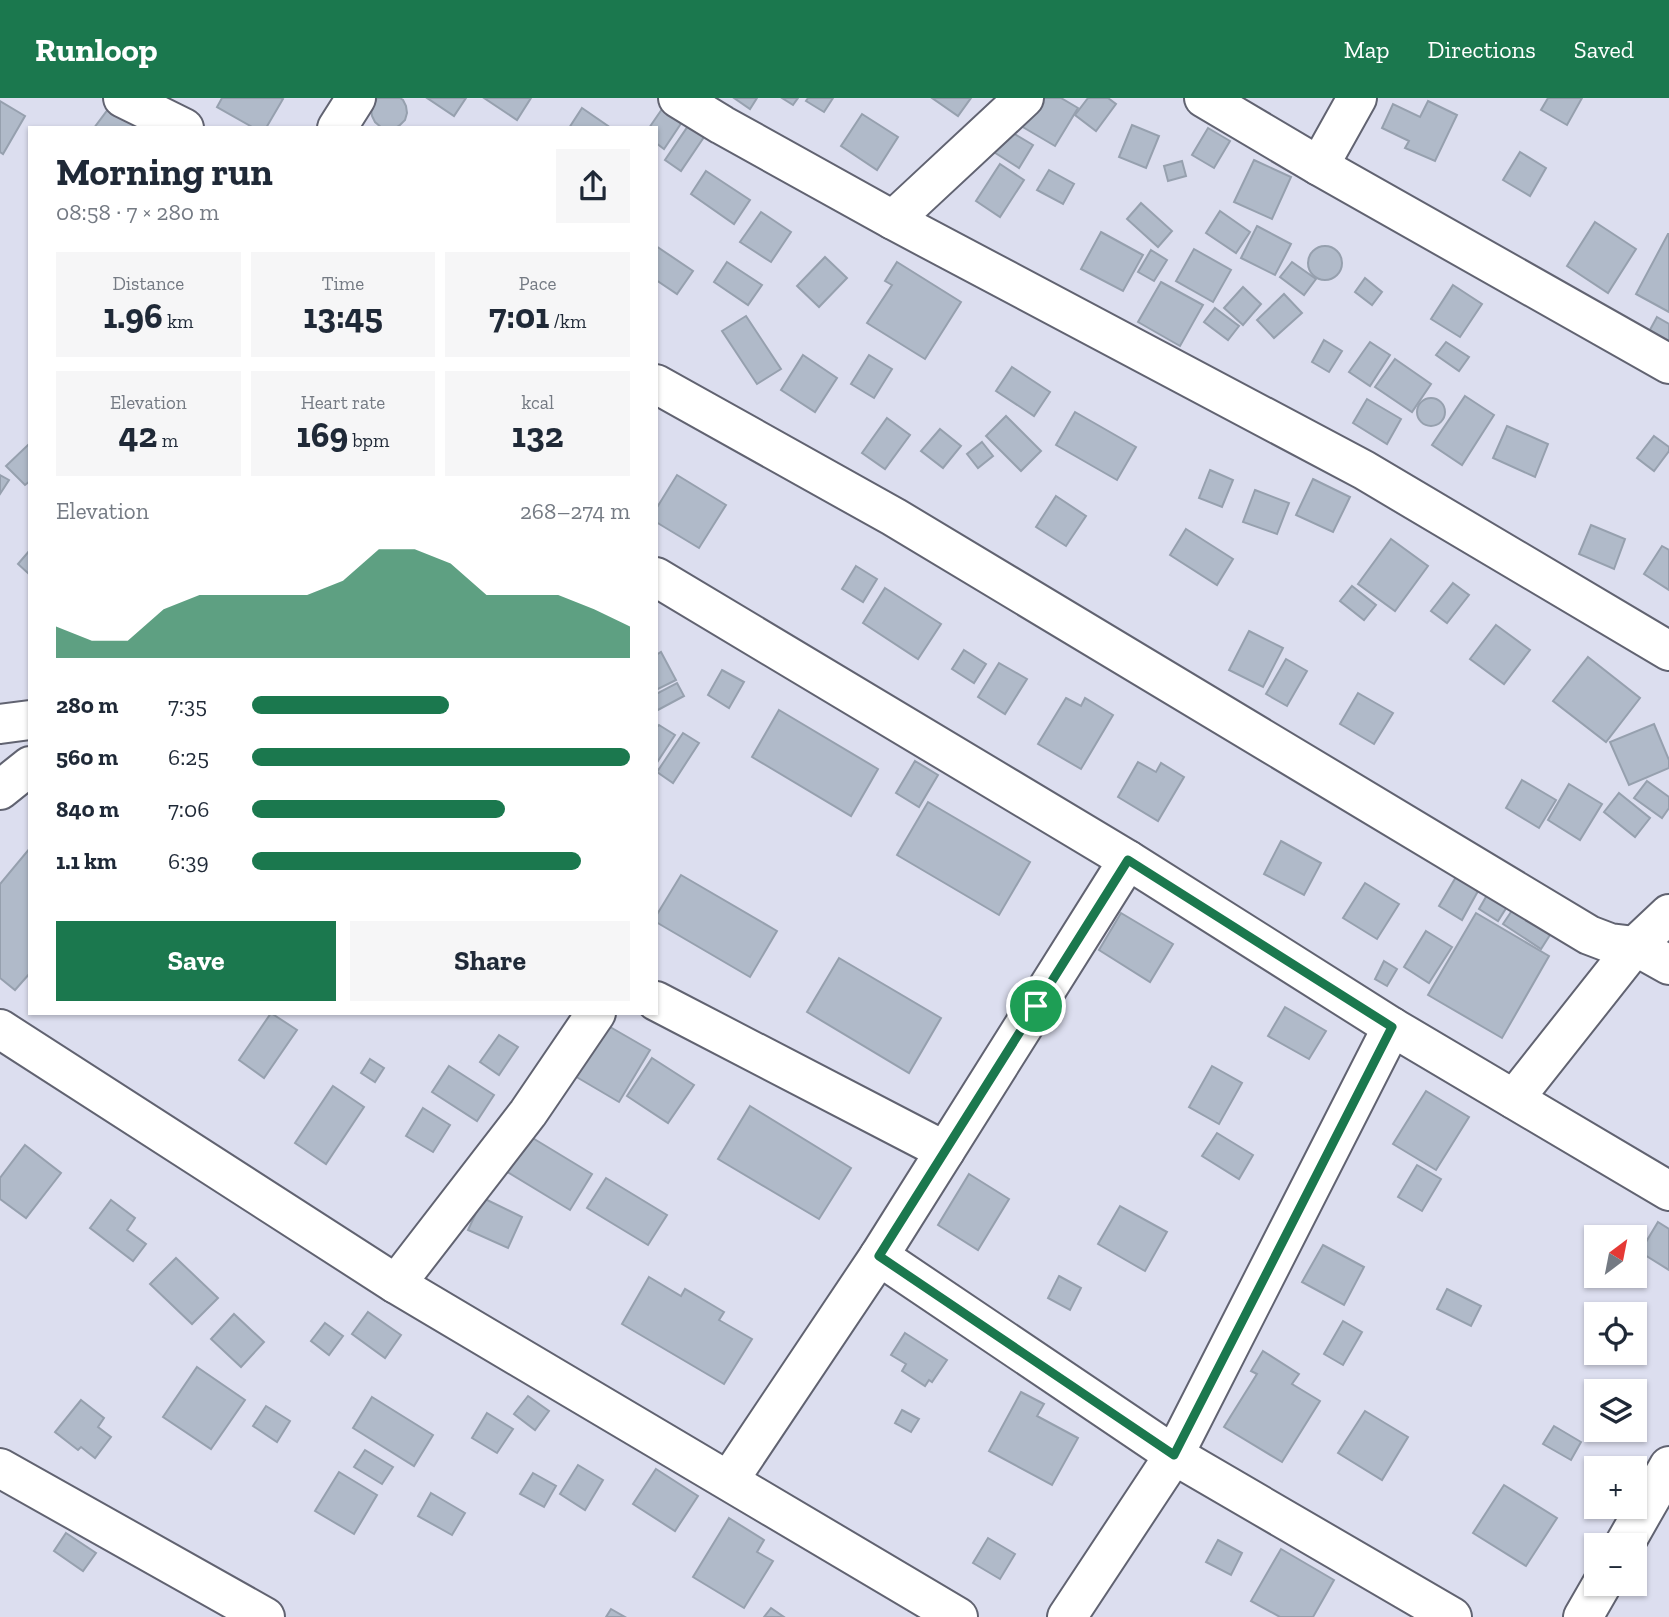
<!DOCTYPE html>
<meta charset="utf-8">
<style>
body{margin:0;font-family:"Zilla Slab",serif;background:#f6f6f7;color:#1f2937;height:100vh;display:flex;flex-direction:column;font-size:26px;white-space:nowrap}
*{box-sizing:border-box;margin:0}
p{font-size:23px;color:#747a83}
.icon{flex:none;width:38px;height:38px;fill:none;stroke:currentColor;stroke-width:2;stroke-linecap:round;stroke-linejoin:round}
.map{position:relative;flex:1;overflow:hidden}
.details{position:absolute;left:28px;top:28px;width:630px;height:889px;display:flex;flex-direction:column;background:#fff;border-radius:0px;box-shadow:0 2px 5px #0004}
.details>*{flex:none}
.needle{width:46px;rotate:32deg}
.fabs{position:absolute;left:1584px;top:1127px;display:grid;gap:14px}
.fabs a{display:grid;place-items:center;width:63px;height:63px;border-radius:0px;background:#fff;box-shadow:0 2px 5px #0004;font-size:35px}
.pin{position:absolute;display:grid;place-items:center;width:60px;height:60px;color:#fff;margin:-30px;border:4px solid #fff;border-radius:50%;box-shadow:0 2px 7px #0007}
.round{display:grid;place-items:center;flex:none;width:74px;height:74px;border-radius:0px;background:#f6f6f7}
.headline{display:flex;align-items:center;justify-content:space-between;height:119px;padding:0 28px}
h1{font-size:38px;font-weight:700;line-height:52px}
.figures{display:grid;grid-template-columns:repeat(3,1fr);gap:10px;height:119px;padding:7px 28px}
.figures div{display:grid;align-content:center;border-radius:0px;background:#f6f6f7;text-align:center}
.figures b{font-size:35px;font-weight:700}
.figures small{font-size:19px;font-weight:400}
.figures p{font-size:19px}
.chart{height:196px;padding:14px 28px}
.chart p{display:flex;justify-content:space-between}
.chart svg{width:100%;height:126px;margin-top:7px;fill:#1b784e;opacity:.7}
.button{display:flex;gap:14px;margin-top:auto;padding:14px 28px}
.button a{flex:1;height:80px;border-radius:0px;background:#1b784e;color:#fff;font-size:28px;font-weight:700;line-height:80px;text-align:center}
.button a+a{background:#f6f6f7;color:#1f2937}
ul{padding:0 28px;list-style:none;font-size:23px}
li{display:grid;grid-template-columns:112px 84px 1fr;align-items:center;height:52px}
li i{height:18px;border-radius:9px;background:#1b784e}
header{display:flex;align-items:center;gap:42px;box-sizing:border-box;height:98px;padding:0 35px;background:#1b784e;color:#fff}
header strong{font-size:33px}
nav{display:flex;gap:38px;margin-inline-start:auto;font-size:24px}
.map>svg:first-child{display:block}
.building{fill:#b0bac9;stroke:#96a0ae;stroke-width:2}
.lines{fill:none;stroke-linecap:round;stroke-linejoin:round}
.minor-casing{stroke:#616371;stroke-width:42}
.minor{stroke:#fff;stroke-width:38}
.route-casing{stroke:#fff;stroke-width:14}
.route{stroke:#1b784e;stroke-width:9}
</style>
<header>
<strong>Runloop</strong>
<nav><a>Map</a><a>Directions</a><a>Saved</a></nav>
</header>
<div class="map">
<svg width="1669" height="1519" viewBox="0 0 1669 1519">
<rect width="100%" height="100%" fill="#dcdeef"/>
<g class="building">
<path d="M 222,0 L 281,0 L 283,1 L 266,30 L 254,30 L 217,9 Z"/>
<path d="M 377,0 L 400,0 L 403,2 L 406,8 L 407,15 L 405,22 L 400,27 L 395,30 L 382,30 L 375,24 L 372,18 L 371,11 Z"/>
<path d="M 427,0 L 466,0 L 454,18 Z"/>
<path d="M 484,0 L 531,0 L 517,22 Z"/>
<path d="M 734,0 L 757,0 L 750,11 Z"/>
<path d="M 782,0 L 798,0 L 793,7 Z"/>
<path d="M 808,0 L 833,0 L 824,14 L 806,3 Z"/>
<path d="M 932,0 L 971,0 L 958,18 Z"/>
<path d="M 1039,0 L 1061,0 L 1078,10 L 1055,48 L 1021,28 Z"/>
<path d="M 1088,0 L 1108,0 L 1116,6 L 1096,33 L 1075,17 Z"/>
<path d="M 1548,0 L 1582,0 L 1567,27 L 1541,12 Z"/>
<path d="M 0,3 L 25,18 L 3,56 L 0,54 Z"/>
<path d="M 1428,3 L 1457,17 L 1435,63 L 1405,50 L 1409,43 L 1382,30 L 1393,6 L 1420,19 Z"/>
<path d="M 112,6 L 142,30 L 94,30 Z"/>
<path d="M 582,10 L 611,30 L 569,30 Z"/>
<path d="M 662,11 L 682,24 L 664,51 L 656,45 L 656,30 L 649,30 Z"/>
<path d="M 862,16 L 898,39 L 877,72 L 841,48 Z"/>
<path d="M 1132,27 L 1159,38 L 1146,70 L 1119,59 Z"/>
<path d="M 688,28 L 704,39 L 681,73 L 665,62 Z"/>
<path d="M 1003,29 L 1033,47 L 1019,70 L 989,51 Z"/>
<path d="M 1208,30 L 1230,43 L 1214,70 L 1192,57 Z"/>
<path d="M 1520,54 L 1546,70 L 1530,98 L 1503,82 Z"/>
<path d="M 1254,62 L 1291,79 L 1272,121 L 1234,104 Z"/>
<path d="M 1182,63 L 1186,78 L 1168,83 L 1164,68 Z"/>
<path d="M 1000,66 L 1024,82 L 1000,119 L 976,103 Z"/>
<path d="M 1049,72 L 1074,86 L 1063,106 L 1037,92 Z"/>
<path d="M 706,73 L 750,102 L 734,126 L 691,96 Z"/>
<path d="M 1141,105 L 1172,133 L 1158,149 L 1127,121 Z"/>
<path d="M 1220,113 L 1250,134 L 1236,155 L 1206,135 Z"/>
<path d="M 761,114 L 791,134 L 771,164 L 740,144 Z"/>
<path d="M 1595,124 L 1636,151 L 1608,195 L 1567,168 Z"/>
<path d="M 1257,128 L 1291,146 L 1275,177 L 1241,160 Z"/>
<path d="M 1101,134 L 1143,157 L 1123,193 L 1081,171 Z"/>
<path d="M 1668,136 L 1669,136 L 1669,214 L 1636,196 Z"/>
<path d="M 656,148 L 693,173 L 677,196 L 656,182 Z"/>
<circle cx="1325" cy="165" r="17"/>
<path d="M 1194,151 L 1231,172 L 1213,204 L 1176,183 Z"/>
<path d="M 1151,152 L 1167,162 L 1154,183 L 1138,174 Z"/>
<path d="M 825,159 L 847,180 L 819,209 L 797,188 Z"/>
<path d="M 727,164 L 762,187 L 748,207 L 714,184 Z"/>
<path d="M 897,164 L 961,204 L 925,261 L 867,225 L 892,187 L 885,183 Z"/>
<path d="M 1292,164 L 1316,181 L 1304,197 L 1280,179 Z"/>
<path d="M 1365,180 L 1382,194 L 1372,207 L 1355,194 Z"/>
<path d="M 1161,184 L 1203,207 L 1180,248 L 1138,224 Z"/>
<path d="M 1453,187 L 1482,206 L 1460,239 L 1431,221 Z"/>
<path d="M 1243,189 L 1261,206 L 1243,227 L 1224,210 Z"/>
<path d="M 1284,196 L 1302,215 L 1274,240 L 1257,222 Z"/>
<path d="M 1215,210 L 1239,228 L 1228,242 L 1204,224 Z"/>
<path d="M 746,218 L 781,271 L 757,286 L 722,233 Z"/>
<path d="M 1657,219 L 1669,226 L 1669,252 L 1646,239 Z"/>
<path d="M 1324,242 L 1342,253 L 1329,274 L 1312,264 Z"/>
<path d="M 1370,244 L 1390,257 L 1370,288 L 1349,274 Z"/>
<path d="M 1446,244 L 1469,259 L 1459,273 L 1436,257 Z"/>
<path d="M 803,257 L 837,280 L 815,314 L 781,292 Z"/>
<path d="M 869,257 L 892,271 L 874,300 L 851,286 Z"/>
<path d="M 1395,261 L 1431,286 L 1412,314 L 1375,289 Z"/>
<path d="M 1012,269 L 1050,294 L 1034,318 L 996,293 Z"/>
<path d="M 1465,298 L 1494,317 L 1462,367 L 1432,347 Z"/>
<circle cx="1431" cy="314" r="14"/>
<path d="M 1367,301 L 1401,321 L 1387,346 L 1353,325 Z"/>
<path d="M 1075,314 L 1136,349 L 1117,382 L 1056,347 Z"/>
<path d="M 1006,318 L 1041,353 L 1021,373 L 986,338 Z"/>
<path d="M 887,320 L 910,337 L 885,371 L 862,355 Z"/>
<path d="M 1507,328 L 1548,346 L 1535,379 L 1493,360 Z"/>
<path d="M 940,331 L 961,348 L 943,370 L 921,353 Z"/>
<path d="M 1654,338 L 1669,349 L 1669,353 L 1654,373 L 1637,360 Z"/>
<path d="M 982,344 L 993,358 L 978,370 L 967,356 Z"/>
<path d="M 30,345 L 30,383 L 25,387 L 6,368 Z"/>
<path d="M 1210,372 L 1233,382 L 1222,409 L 1199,400 Z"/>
<path d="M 0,377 L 9,382 L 0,396 Z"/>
<path d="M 677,377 L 726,407 L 699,450 L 656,424 L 656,411 Z"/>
<path d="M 1313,381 L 1350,399 L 1333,434 L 1296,417 Z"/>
<path d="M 1255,392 L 1289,405 L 1277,436 L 1243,424 Z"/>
<path d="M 1056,398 L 1086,418 L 1066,448 L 1036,429 Z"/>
<path d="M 1591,427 L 1625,441 L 1614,471 L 1579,456 Z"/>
<path d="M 1186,431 L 1233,461 L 1217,487 L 1170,457 Z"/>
<path d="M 1391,441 L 1428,468 L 1395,513 L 1358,486 Z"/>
<path d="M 1662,448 L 1669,452 L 1669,492 L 1644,476 Z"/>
<path d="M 30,452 L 30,477 L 18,466 Z"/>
<path d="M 856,468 L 877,481 L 863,504 L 842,491 Z"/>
<path d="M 1453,485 L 1469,497 L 1447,525 L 1431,513 Z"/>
<path d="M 1352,488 L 1376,507 L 1364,522 L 1340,503 Z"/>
<path d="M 885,490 L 941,526 L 918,561 L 863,525 Z"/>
<path d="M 1496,527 L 1530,552 L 1504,586 L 1470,561 Z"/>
<path d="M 1249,533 L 1283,550 L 1263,589 L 1229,572 Z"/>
<path d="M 964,552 L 986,566 L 974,585 L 952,571 Z"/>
<path d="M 661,554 L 676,582 L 656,592 L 656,557 Z"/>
<path d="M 1588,559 L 1640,600 L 1606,644 L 1553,603 Z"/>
<path d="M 1286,561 L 1307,573 L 1287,608 L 1266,596 Z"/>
<path d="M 999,565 L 1027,581 L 1005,616 L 978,599 Z"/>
<path d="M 722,572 L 744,584 L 729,610 L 708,597 Z"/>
<path d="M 677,585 L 684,598 L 656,613 L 656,596 Z"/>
<path d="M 1358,595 L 1393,615 L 1374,646 L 1340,626 Z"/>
<path d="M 1066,600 L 1081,608 L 1085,600 L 1113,617 L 1081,671 L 1038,646 Z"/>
<path d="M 779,612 L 878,671 L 851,718 L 752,659 Z"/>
<path d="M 1654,626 L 1669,662 L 1669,670 L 1629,687 L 1610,644 Z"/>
<path d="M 659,627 L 675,637 L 656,666 L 656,630 Z"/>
<path d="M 683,635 L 699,645 L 673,685 L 657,674 Z"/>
<path d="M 915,663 L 938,677 L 919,709 L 896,695 Z"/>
<path d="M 1138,664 L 1156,674 L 1161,665 L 1184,679 L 1158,723 L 1118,699 Z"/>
<path d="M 1522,682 L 1556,702 L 1539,730 L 1506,710 Z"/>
<path d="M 1647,683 L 1669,699 L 1669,710 L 1662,720 L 1634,700 Z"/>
<path d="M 1569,686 L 1602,706 L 1580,742 L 1548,722 Z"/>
<path d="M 1619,695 L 1650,720 L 1635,739 L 1604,714 Z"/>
<path d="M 928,704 L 1030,764 L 999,817 L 897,757 Z"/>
<path d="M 1281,743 L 1321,765 L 1304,797 L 1264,776 Z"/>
<path d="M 30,750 L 30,875 L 15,892 L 0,880 L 0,786 Z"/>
<path d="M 681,777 L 777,833 L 750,879 L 656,824 L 656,818 Z"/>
<path d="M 1456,779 L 1478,793 L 1462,822 L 1439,808 Z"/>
<path d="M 1365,785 L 1399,806 L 1377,841 L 1343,820 Z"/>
<path d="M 1490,792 L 1510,804 L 1498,823 L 1479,811 Z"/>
<path d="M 1517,805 L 1555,829 L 1541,851 L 1503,826 Z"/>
<path d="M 1121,815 L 1173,846 L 1150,884 L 1099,852 Z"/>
<path d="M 1476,815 L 1549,858 L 1502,940 L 1428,897 Z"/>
<path d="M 1426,833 L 1452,849 L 1429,885 L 1404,869 Z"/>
<path d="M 839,860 L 941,920 L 909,975 L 807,914 Z"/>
<path d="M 1384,863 L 1397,871 L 1387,888 L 1375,881 Z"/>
<path d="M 1285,909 L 1326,933 L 1309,961 L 1268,938 Z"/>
<path d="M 271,915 L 297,932 L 264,980 L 239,962 Z"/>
<path d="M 598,922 L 650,952 L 619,1004 L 568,974 Z"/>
<path d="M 499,937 L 518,949 L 499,977 L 480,964 Z"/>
<path d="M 652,960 L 694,987 L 668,1025 L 627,998 Z"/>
<path d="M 370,961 L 384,970 L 375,984 L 361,975 Z"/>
<path d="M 449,968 L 494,997 L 477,1023 L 432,994 Z"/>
<path d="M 1212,968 L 1242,985 L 1219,1026 L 1189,1009 Z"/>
<path d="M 333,988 L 364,1009 L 326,1066 L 295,1045 Z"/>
<path d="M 1426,993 L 1469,1019 L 1436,1072 L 1393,1046 Z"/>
<path d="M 750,1008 L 851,1070 L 819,1121 L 718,1061 Z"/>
<path d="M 423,1010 L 450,1027 L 433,1054 L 406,1038 Z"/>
<path d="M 1217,1035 L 1253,1057 L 1239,1081 L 1202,1058 Z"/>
<path d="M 526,1036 L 592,1076 L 570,1112 L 504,1072 Z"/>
<path d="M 25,1047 L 61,1075 L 26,1120 L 0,1101 L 0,1080 Z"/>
<path d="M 1417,1067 L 1441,1081 L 1422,1113 L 1398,1099 Z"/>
<path d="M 969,1076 L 1009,1101 L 978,1152 L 938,1127 Z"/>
<path d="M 606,1080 L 667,1117 L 648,1147 L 587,1110 Z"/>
<path d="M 483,1100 L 522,1119 L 508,1150 L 468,1132 Z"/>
<path d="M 111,1102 L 135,1120 L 127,1132 L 146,1146 L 133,1163 L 90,1130 Z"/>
<path d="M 1120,1108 L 1167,1134 L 1145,1173 L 1098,1146 Z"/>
<path d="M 1658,1124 L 1669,1131 L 1669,1172 L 1640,1154 Z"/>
<path d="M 1323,1147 L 1364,1169 L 1344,1207 L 1302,1184 Z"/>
<path d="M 176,1160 L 218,1200 L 192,1226 L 150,1186 Z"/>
<path d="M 1059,1178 L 1081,1190 L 1070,1212 L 1048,1200 Z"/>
<path d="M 649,1179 L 681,1198 L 685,1191 L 724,1214 L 719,1222 L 752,1241 L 724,1286 L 622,1226 Z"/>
<path d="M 1447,1191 L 1481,1208 L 1471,1228 L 1437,1211 Z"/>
<path d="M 368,1214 L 401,1237 L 385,1260 L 352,1236 Z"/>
<path d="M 234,1216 L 264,1244 L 241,1269 L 211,1241 Z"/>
<path d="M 1343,1223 L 1362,1234 L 1343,1267 L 1324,1256 Z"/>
<path d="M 325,1225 L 343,1238 L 329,1257 L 311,1243 Z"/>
<path d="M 905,1235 L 947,1262 L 932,1284 L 929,1282 L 925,1288 L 902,1273 L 906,1266 L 891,1257 Z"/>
<path d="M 1263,1253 L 1299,1276 L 1292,1286 L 1320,1303 L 1282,1364 L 1224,1329 L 1257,1276 L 1251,1273 Z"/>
<path d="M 197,1269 L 245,1302 L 211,1351 L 163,1319 Z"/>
<path d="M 1021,1294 L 1044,1306 L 1037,1318 L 1078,1340 L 1052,1387 L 989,1353 Z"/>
<path d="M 528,1298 L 549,1313 L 535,1332 L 514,1316 Z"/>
<path d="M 372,1299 L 433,1337 L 414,1368 L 353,1330 Z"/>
<path d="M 81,1302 L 104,1320 L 98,1329 L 111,1339 L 95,1360 L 81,1349 L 78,1352 L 55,1334 Z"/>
<path d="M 266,1308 L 290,1323 L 277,1344 L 253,1328 Z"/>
<path d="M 902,1312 L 919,1321 L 911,1334 L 895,1325 Z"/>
<path d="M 1365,1313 L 1408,1339 L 1382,1382 L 1338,1355 Z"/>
<path d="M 487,1315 L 513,1331 L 497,1355 L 472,1340 Z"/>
<path d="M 1554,1328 L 1581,1344 L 1571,1362 L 1543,1346 Z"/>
<path d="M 365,1352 L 393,1369 L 382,1386 L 354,1369 Z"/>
<path d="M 578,1367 L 603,1382 L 585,1412 L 560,1396 Z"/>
<path d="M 656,1371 L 698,1398 L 675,1433 L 633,1406 Z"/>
<path d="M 339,1374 L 377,1397 L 354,1436 L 315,1413 Z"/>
<path d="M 533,1375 L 556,1388 L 544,1409 L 520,1396 Z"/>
<path d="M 1504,1387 L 1557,1420 L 1526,1468 L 1473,1435 Z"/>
<path d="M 431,1395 L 465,1415 L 452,1437 L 418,1418 Z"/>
<path d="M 729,1420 L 764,1442 L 757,1454 L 773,1463 L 744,1510 L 693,1479 Z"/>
<path d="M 66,1435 L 96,1455 L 83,1473 L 54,1453 Z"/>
<path d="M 988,1440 L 1015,1456 L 1000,1481 L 973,1465 Z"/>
<path d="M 1218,1442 L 1242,1455 L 1231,1477 L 1206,1464 Z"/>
<path d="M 1281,1451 L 1334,1482 L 1313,1519 L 1280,1519 L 1251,1503 Z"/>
<path d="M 771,1510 L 784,1519 L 764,1519 Z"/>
<path d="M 611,1511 L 625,1519 L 606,1519 Z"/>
</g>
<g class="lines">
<defs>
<g id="minor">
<path d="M 123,0 L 184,30"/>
<path d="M 678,0 L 722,27 L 893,122 L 1364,372 L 1669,553"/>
<path d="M 1204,0 L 1319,68 L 1669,266"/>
<path d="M 337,30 L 356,0"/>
<path d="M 1319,68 L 1357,0"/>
<path d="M 893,122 L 1024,0"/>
<path d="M 656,286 L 894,419 L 1589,837 L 1610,845 L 1635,848 L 1669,867"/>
<path d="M 656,479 L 1128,762 L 1392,929 L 1669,1093"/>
<path d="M 0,626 L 30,622"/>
<path d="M 0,692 L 30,668"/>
<path d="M 656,903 L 945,1053"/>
<path d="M 0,931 L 396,1186 L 958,1519"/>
<path d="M 1514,1001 L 1635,848 L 1669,816"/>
<path d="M 879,1158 L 1174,1357 L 1452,1519"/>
<path d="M 396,1186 L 528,1015 L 596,915"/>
<path d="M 0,1370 L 265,1519"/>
<path d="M 729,1382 L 879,1158 L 1128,762"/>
<path d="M 1624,1447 L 1669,1368"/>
<path d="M 1067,1519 L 1174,1357 L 1392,929"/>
<path d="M 1583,1519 L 1602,1486"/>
</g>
</defs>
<use href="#minor" class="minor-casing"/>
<use href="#minor" class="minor"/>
</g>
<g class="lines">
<defs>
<path id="route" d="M 1128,762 L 1392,929 L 1174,1357 L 879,1158 Z"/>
</defs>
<use href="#route" class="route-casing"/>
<use href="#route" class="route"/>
</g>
</svg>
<div class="fabs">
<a><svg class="needle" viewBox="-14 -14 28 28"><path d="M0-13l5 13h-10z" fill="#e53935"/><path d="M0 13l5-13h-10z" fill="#747a83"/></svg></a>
<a><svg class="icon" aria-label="locate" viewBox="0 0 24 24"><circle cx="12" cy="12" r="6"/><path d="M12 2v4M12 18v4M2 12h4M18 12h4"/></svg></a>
<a><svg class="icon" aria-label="layers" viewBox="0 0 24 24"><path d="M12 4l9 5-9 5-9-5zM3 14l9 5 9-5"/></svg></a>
<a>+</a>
<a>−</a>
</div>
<div class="pin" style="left:1036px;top:908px;background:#1e9e55"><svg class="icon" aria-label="arrive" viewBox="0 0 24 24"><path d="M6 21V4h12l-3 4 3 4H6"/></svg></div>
<section class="details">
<div class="headline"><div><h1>Morning run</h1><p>08:58 · 7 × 280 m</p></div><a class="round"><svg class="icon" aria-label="share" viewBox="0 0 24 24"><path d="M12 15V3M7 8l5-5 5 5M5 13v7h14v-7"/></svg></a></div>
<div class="figures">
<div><p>Distance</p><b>1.96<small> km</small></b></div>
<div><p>Time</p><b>13:45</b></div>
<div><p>Pace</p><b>7:01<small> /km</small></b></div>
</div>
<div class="figures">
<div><p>Elevation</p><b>42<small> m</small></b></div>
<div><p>Heart rate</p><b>169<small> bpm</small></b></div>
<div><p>kcal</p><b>132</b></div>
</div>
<div class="chart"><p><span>Elevation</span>268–274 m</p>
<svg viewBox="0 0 160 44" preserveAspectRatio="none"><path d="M0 44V33L10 38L20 38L30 27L40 22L50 22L60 22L70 22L80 17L90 6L100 6L110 11L120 22L130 22L140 22L150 27L160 33V44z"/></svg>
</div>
<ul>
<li><b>280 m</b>7:35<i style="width:52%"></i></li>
<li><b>560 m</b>6:25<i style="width:100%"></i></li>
<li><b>840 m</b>7:06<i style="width:67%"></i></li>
<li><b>1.1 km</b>6:39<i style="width:87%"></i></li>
</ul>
<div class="button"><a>Save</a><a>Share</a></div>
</section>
</div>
